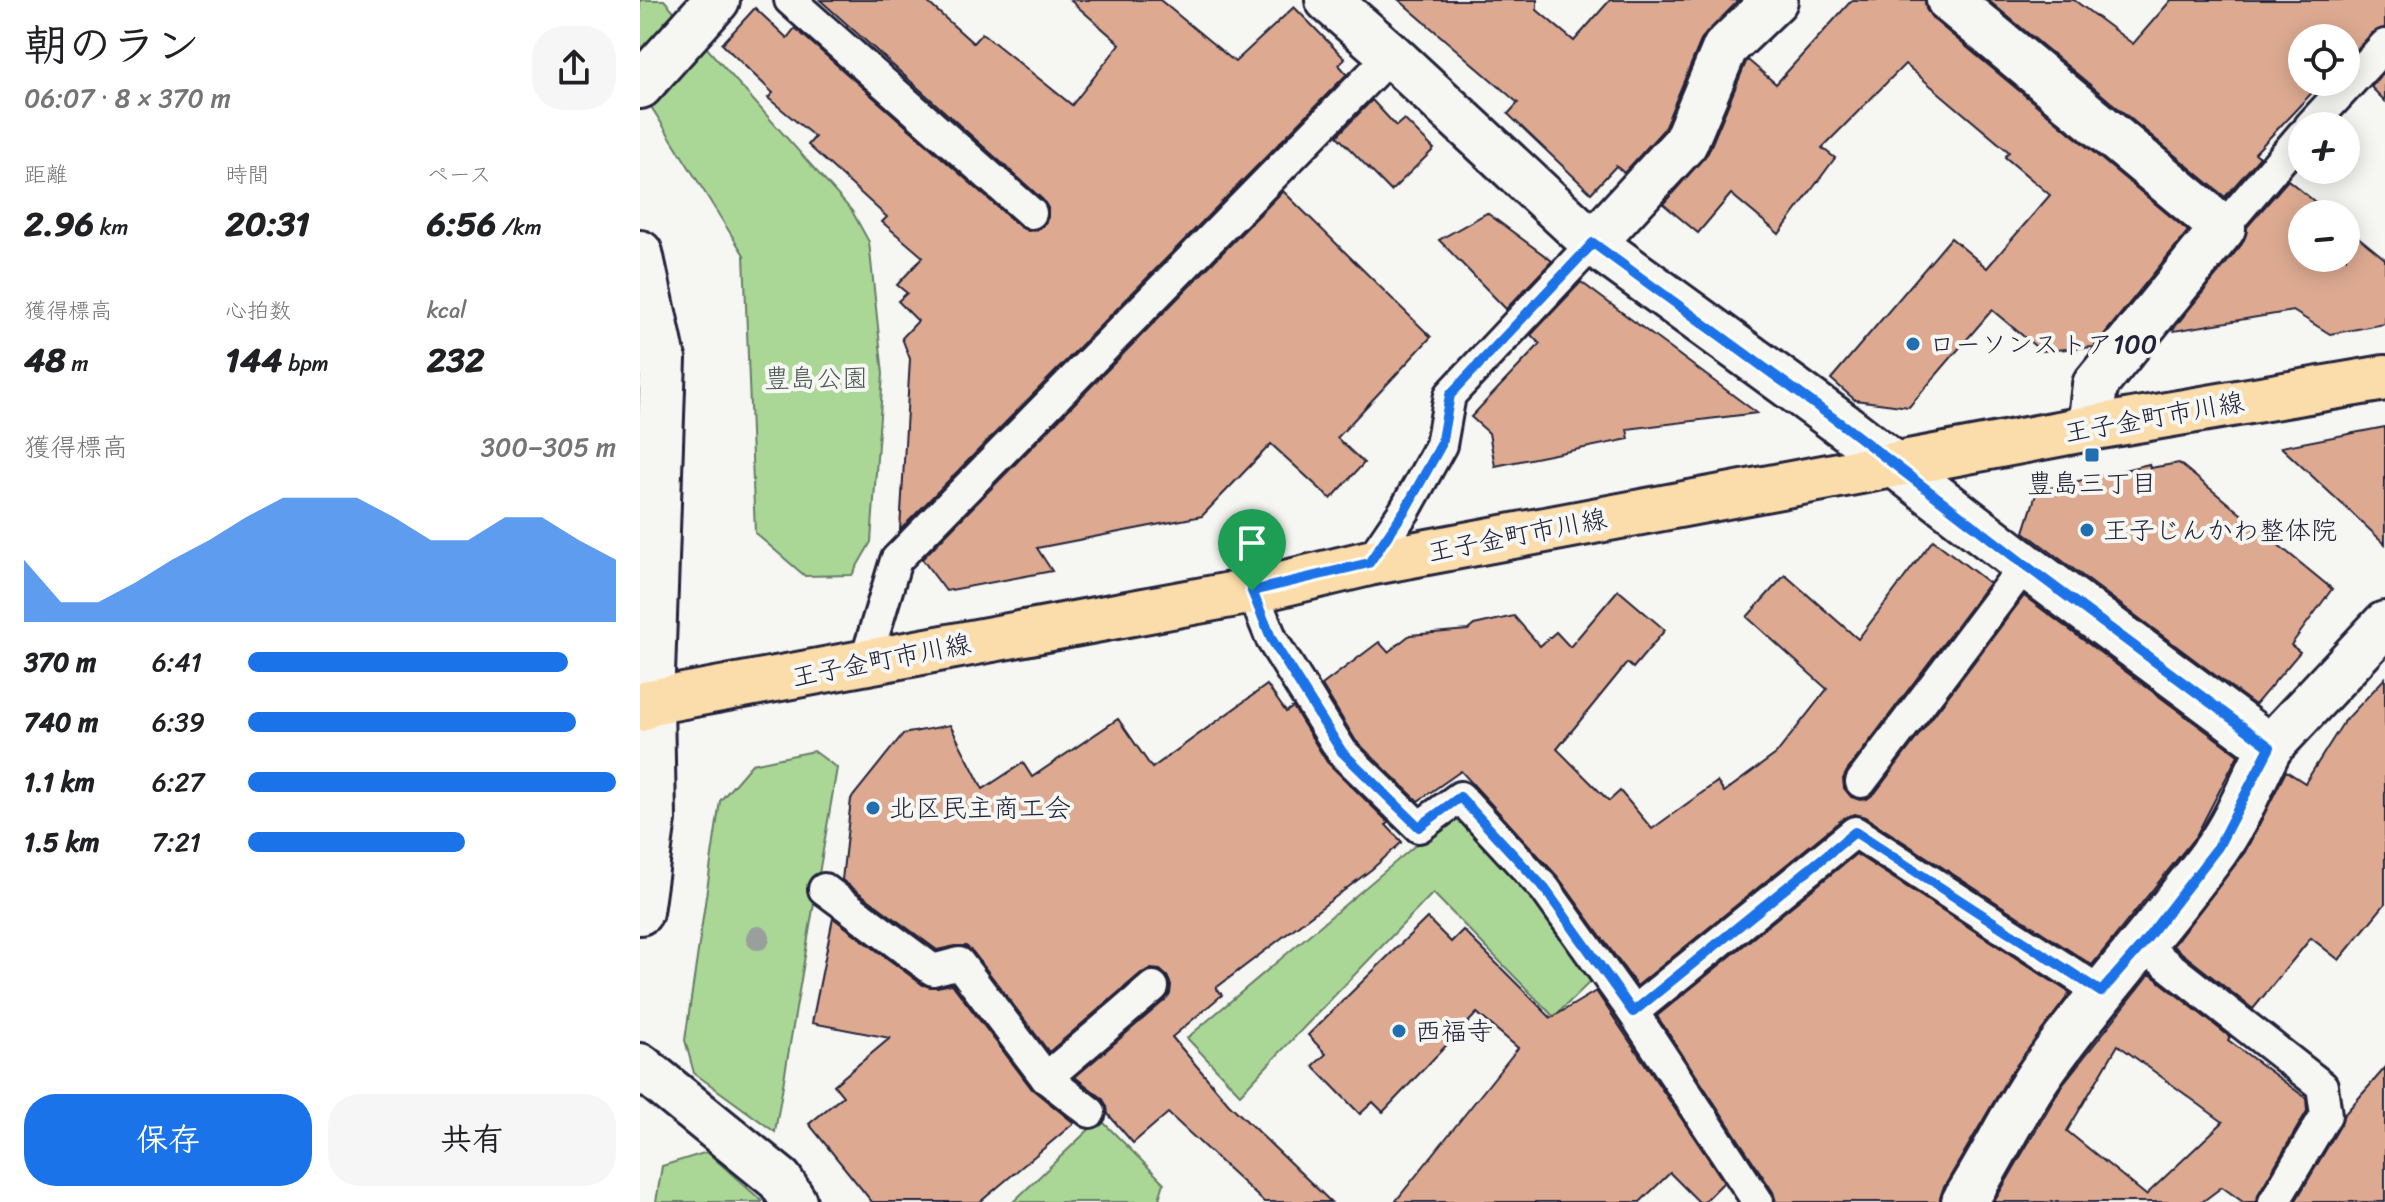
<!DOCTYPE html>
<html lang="ja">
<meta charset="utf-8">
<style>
body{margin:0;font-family:Sriracha,"Klee One",sans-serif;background:#f6f6f6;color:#202124;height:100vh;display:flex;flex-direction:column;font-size:30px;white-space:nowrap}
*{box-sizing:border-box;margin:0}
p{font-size:26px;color:#757577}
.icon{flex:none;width:44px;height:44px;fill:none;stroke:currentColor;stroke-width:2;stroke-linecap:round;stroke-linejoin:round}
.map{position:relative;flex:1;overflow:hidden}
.panel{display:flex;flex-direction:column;background:#fff;width:640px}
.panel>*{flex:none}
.controls{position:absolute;left:1648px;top:24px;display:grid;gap:16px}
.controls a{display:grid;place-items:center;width:72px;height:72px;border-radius:50%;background:#fff;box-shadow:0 4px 20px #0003;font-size:40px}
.pin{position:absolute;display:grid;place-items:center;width:68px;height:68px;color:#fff;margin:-82px -34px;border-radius:50% 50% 50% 0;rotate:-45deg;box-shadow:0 0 8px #0007}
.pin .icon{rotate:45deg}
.round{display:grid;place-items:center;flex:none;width:84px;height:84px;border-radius:32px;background:#f6f6f6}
.head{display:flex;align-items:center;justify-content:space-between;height:136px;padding:0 24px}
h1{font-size:44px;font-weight:800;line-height:60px}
.stats{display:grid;grid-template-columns:repeat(3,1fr);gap:12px;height:136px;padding:8px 24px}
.stats div{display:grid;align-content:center}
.stats b{font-size:34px;font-weight:800}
.stats small{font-size:22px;font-weight:400}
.stats p{font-size:22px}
.chart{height:224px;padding:16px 24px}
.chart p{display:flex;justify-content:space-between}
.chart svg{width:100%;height:144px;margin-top:8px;fill:#1a73e8;opacity:.7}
.primary-button{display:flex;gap:16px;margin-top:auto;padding:16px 24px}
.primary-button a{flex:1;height:92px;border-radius:32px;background:#1a73e8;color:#fff;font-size:32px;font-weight:800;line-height:92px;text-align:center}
.primary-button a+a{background:#f6f6f6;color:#202124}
ul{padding:0 24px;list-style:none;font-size:26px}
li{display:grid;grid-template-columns:128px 96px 1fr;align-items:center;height:60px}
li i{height:20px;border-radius:10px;background:#1a73e8}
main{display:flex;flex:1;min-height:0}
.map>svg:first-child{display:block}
.green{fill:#aad796;stroke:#667c68;stroke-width:2}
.building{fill:#ddaa91;stroke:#22223b;stroke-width:2;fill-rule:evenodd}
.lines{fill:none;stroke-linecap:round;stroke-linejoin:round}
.service-casing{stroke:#22223b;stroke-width:36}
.minor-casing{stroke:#22223b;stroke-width:50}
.tertiary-casing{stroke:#22223b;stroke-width:50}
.primary-casing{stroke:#22223b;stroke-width:50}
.service{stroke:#f6f6f2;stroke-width:30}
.minor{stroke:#f6f6f2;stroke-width:44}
.tertiary{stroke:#f6f6f2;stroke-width:44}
.primary{stroke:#fbddab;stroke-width:44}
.tree{fill:#989f9c}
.route-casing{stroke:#fff;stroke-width:16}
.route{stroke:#1a73e8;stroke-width:10}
.poi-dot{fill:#1f6fb2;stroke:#f6f6f2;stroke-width:3}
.labels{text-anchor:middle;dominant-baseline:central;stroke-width:8;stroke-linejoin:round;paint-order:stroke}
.poi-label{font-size:26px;fill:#22223b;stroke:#f6f6f2;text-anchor:start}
.park-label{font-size:26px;fill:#4b5856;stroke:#f6f6f2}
.street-label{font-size:26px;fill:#22223b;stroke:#f6f6f2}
</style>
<main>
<section class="panel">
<div class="head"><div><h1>朝のラン</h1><p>06:07 · 8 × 370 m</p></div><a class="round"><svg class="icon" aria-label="share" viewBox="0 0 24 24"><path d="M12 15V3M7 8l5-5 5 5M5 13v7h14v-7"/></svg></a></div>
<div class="stats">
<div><p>距離</p><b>2.96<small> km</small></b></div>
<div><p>時間</p><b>20:31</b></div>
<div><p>ペース</p><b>6:56<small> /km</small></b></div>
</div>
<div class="stats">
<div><p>獲得標高</p><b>48<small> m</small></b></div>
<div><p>心拍数</p><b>144<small> bpm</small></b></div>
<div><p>kcal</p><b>232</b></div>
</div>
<div class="chart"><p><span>獲得標高</span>300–305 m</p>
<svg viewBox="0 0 160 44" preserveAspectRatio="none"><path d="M0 44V25L10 38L20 38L30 32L40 25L50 19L60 12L70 6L80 6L90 6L100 12L110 19L120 19L130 12L140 12L150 19L160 25V44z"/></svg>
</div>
<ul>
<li><b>370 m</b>6:41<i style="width:87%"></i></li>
<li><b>740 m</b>6:39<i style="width:89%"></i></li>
<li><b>1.1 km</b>6:27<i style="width:100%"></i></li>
<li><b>1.5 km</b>7:21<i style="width:59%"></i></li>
</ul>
<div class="primary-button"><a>保存</a><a>共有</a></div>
</section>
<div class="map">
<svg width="1745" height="1202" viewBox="0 0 1745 1202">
<rect width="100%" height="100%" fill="#f6f6f2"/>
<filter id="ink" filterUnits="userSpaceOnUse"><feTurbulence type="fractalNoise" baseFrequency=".0125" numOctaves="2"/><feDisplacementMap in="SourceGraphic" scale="16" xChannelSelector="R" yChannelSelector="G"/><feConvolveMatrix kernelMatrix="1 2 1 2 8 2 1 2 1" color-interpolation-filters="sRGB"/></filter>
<g filter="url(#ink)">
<g class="green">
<path d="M 0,0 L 24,0 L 212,211 L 229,242 L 243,374 L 231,542 L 212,575 L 165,576 L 115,533 L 104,255 L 0,89 Z"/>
<path d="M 174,751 L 197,768 L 135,1132 L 54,1073 L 45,1040 L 80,801 L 112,764 Z"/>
<path d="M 816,811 L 895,893 L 955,977 L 914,1017 L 793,893 L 600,1094 L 547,1038 Z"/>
<path d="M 460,1119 L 524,1183 L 518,1202 L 373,1202 Z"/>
<path d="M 67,1152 L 122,1201 L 122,1202 L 16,1202 L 22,1166 Z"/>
</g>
<g class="building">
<path d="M 180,0 L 285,0 L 333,43 L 342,33 L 432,105 L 480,44 L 430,0 L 520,0 L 595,62 L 654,7 L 705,59 L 699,65 L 707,74 L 260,530 L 270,359 L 262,338 L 278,321 L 258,301 L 267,293 L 257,285 L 283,257 L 242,222 L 247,217 L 168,145 L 175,137 L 128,98 L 133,93 L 82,44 L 115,8 L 147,38 L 155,28 L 380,227 L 388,231 L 396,230 L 404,225 L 408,217 L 408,208 L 403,200 Z"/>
<path d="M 759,0 L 897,0 L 897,10 L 934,41 L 970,0 L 1099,0 L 1062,38 L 1024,129 L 984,173 L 976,166 L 951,193 L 868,114 L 878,103 Z"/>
<path d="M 1212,0 L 1285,0 L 1286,9 L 1293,19 L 1548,231 L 1454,347 L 1401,351 L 1352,310 L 1269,407 L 1215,400 L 1191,379 L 1311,238 L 1347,268 L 1410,195 L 1365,157 L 1369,152 L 1265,64 L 1182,148 L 1195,158 L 1139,234 L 1091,194 L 1058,233 L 1023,204 L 1068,153 L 1106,62 L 1108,60 L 1136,84 Z"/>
<path d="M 1348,0 L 1434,0 L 1493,44 L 1531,0 L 1745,0 L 1745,28 L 1732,33 L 1706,61 L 1706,38 L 1662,38 L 1662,82 L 1682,82 L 1615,153 L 1620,157 L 1585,197 Z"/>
<path d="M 1745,72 L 1745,101 L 1731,87 Z"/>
<path d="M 732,100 L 756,126 L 764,119 L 794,149 L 751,191 L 697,136 Z"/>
<path d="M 1648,180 L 1690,214 L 1662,214 L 1662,258 L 1706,258 L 1706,227 L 1745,259 L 1745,324 L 1690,334 L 1653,311 L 1534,331 L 1533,329 L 1602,244 L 1607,227 Z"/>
<path d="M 643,191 L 791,337 L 697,438 L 724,463 L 691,499 L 631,444 L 562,516 L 397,548 L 412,571 L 306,591 L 282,559 Z"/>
<path d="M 847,213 L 912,261 L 866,309 L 799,240 Z"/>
<path d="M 941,282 L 1117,413 L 987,429 L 989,439 L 855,466 L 849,433 L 831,417 L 900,344 L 891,335 Z"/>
<path d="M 1745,427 L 1745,544 L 1641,447 Z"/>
<path d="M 1539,463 L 1692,589 L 1651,645 L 1660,652 L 1615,705 L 1384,532 L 1397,491 L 1509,464 L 1510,468 Z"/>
<path d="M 1293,540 L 1349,583 L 1207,771 L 1203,779 L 1204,788 L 1211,797 L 1220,800 L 1227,799 L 1235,793 L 1384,596 L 1598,755 L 1556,836 L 1452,965 L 1225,817 L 1215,814 L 1204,818 L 997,986 L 918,877 L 821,771 L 778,801 L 716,741 L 682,685 L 739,642 L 748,652 L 770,635 L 828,630 L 834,625 L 874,616 L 900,646 L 916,632 L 930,647 L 978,590 L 1025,630 L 993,668 L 987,663 L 917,749 L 969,801 L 980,791 L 1012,829 L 1077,782 L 1084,792 L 1136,754 L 1187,689 L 1107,617 L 1145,575 L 1218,639 Z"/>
<path d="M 1745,678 L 1745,904 L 1699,960 L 1671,938 L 1613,1009 L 1533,946 L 1605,852 L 1646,771 L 1665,783 L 1703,723 Z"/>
<path d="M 627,685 L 646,712 L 653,707 L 687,762 L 749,823 L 746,825 L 762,842 L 732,869 L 576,988 L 582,995 L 532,1037 L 589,1104 L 691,1202 L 624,1202 L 528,1113 L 493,1143 L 468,1114 L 467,1106 L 462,1098 L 435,1077 L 525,1000 L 530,994 L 531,985 L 527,976 L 520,970 L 511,969 L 501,973 L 409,1052 L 333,952 L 326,946 L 315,946 L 297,950 L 202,880 L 211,799 L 263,734 L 310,725 L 343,789 L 383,763 L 392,777 L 478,719 L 512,768 Z"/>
<path d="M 1216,854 L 1430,993 L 1370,1074 L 1303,1189 L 1299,1202 L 1136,1202 L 1133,1192 L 1017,1016 Z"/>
<path d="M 193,918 L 283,985 L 297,987 L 312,984 L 392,1089 L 434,1123 L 340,1202 L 232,1202 L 169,1124 L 203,1096 L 194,1085 L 250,1038 L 172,1023 Z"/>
<path d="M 787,918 L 811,942 L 823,930 L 911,1018 L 956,991 L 1084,1182 L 1064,1202 L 1059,1202 L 1030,1173 L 1000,1202 L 755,1202 L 878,1048 L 837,1013 L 743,1112 L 733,1102 L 720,1114 L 673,1066 L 686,1054 L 668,1035 Z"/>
<path d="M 1510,974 L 1590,1037 L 1588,1040 L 1666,1098 L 1667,1111 L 1619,1193 L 1616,1202 L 1603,1202 L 1582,1187 L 1562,1202 L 1354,1202 L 1422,1085 ZM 1478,1045 L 1583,1122 L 1506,1195 L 1427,1131 Z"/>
<path d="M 1745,1068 L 1745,1202 L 1655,1202 L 1701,1124 L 1703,1116 Z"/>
</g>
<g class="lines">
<defs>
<g id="service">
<path d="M 150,0 L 391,213"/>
<path d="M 1670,126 L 1745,45"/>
<path d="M 1583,228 L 1662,135"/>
<path d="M 729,563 L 765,510 L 801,445 L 810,395 L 953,243"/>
<path d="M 612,591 L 632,640 L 702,752 L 779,827 L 820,797 L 905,889 L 993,1012 L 1118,1202"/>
<path d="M 225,663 L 256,560 L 751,55"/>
<path d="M 1221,782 L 1385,565"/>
<path d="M 184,889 L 293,970 L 319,963 L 406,1078 L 450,1112"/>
<path d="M 1502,945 L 1682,1086 L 1686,1115 L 1634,1202"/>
<path d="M 993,1012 L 1215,832 L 1461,992"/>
<path d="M 406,1078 L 513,987"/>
</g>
<g id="minor">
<path d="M 1309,0 L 1583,228 L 1455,385 L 1450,428"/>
<path d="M 0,86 L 77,0"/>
<path d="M 953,243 L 1045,143 L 1085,48 L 1135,0"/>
<path d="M 0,1066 L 140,1180 L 154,1202"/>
<path d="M 1324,1202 C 1352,1160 1373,1112 1402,1071 C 1456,994 1521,926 1576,850 C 1598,819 1613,780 1630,747"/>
</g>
<g id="tertiary">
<path d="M 688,0 L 751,55 L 953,243 L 1207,428 L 1385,565 L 1630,747 L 1745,624"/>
<path d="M 0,253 L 23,359 L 11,702 L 13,819 L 0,912"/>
</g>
<path id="primary" d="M 0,709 L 11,702 L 612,591 L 729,563 L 1450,428 L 1745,378"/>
</defs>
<use href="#service" class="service-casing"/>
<use href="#minor" class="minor-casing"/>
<use href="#tertiary" class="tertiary-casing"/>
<use href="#primary" class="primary-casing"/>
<use href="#service" class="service"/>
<use href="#minor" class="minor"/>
<use href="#tertiary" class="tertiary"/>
<use href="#primary" class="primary"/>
</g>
<circle class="tree" cx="118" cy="938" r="12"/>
</g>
<g class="lines" filter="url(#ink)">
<defs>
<path id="route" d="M 953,243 L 1207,428 L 1385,565 L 1630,747 L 1578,847 L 1502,945 L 1461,992 L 1215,832 L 993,1012 L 905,889 L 820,797 L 779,827 L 702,752 L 632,640 L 612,591 L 729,563 L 765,510 L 801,445 L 810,395 Z"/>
</defs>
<use href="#route" class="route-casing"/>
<use href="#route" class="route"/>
</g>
<g class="poi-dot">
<circle cx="1273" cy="344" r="8"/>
<rect x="1444" y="447" width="16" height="16" rx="4"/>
<circle cx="1447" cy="530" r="8"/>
<circle cx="233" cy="808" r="8"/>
<circle cx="759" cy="1031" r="8"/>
</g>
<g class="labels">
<g class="poi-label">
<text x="1289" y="344">ローソンストア100</text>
<text x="1452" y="483" text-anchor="middle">豊島三丁目</text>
<text x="1463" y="530">王子じんかわ整体院</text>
<text x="249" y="808">北区民主商工会</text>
<text x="775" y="1031">西福寺</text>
</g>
<g class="park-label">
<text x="176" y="378">豊島公園</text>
</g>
<g class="street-label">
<text transform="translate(1514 417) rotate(-10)">王子金町市川線</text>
<text transform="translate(877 535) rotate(-11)">王子金町市川線</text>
<text transform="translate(241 660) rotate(-11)">王子金町市川線</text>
</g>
</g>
</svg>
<div class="controls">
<a><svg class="icon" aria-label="locate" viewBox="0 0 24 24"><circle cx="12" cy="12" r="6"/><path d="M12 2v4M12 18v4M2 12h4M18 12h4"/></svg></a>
<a>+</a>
<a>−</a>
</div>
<div class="pin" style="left:612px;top:591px;background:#1e9e55"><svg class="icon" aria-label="arrive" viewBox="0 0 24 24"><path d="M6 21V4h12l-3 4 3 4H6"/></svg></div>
</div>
</main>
